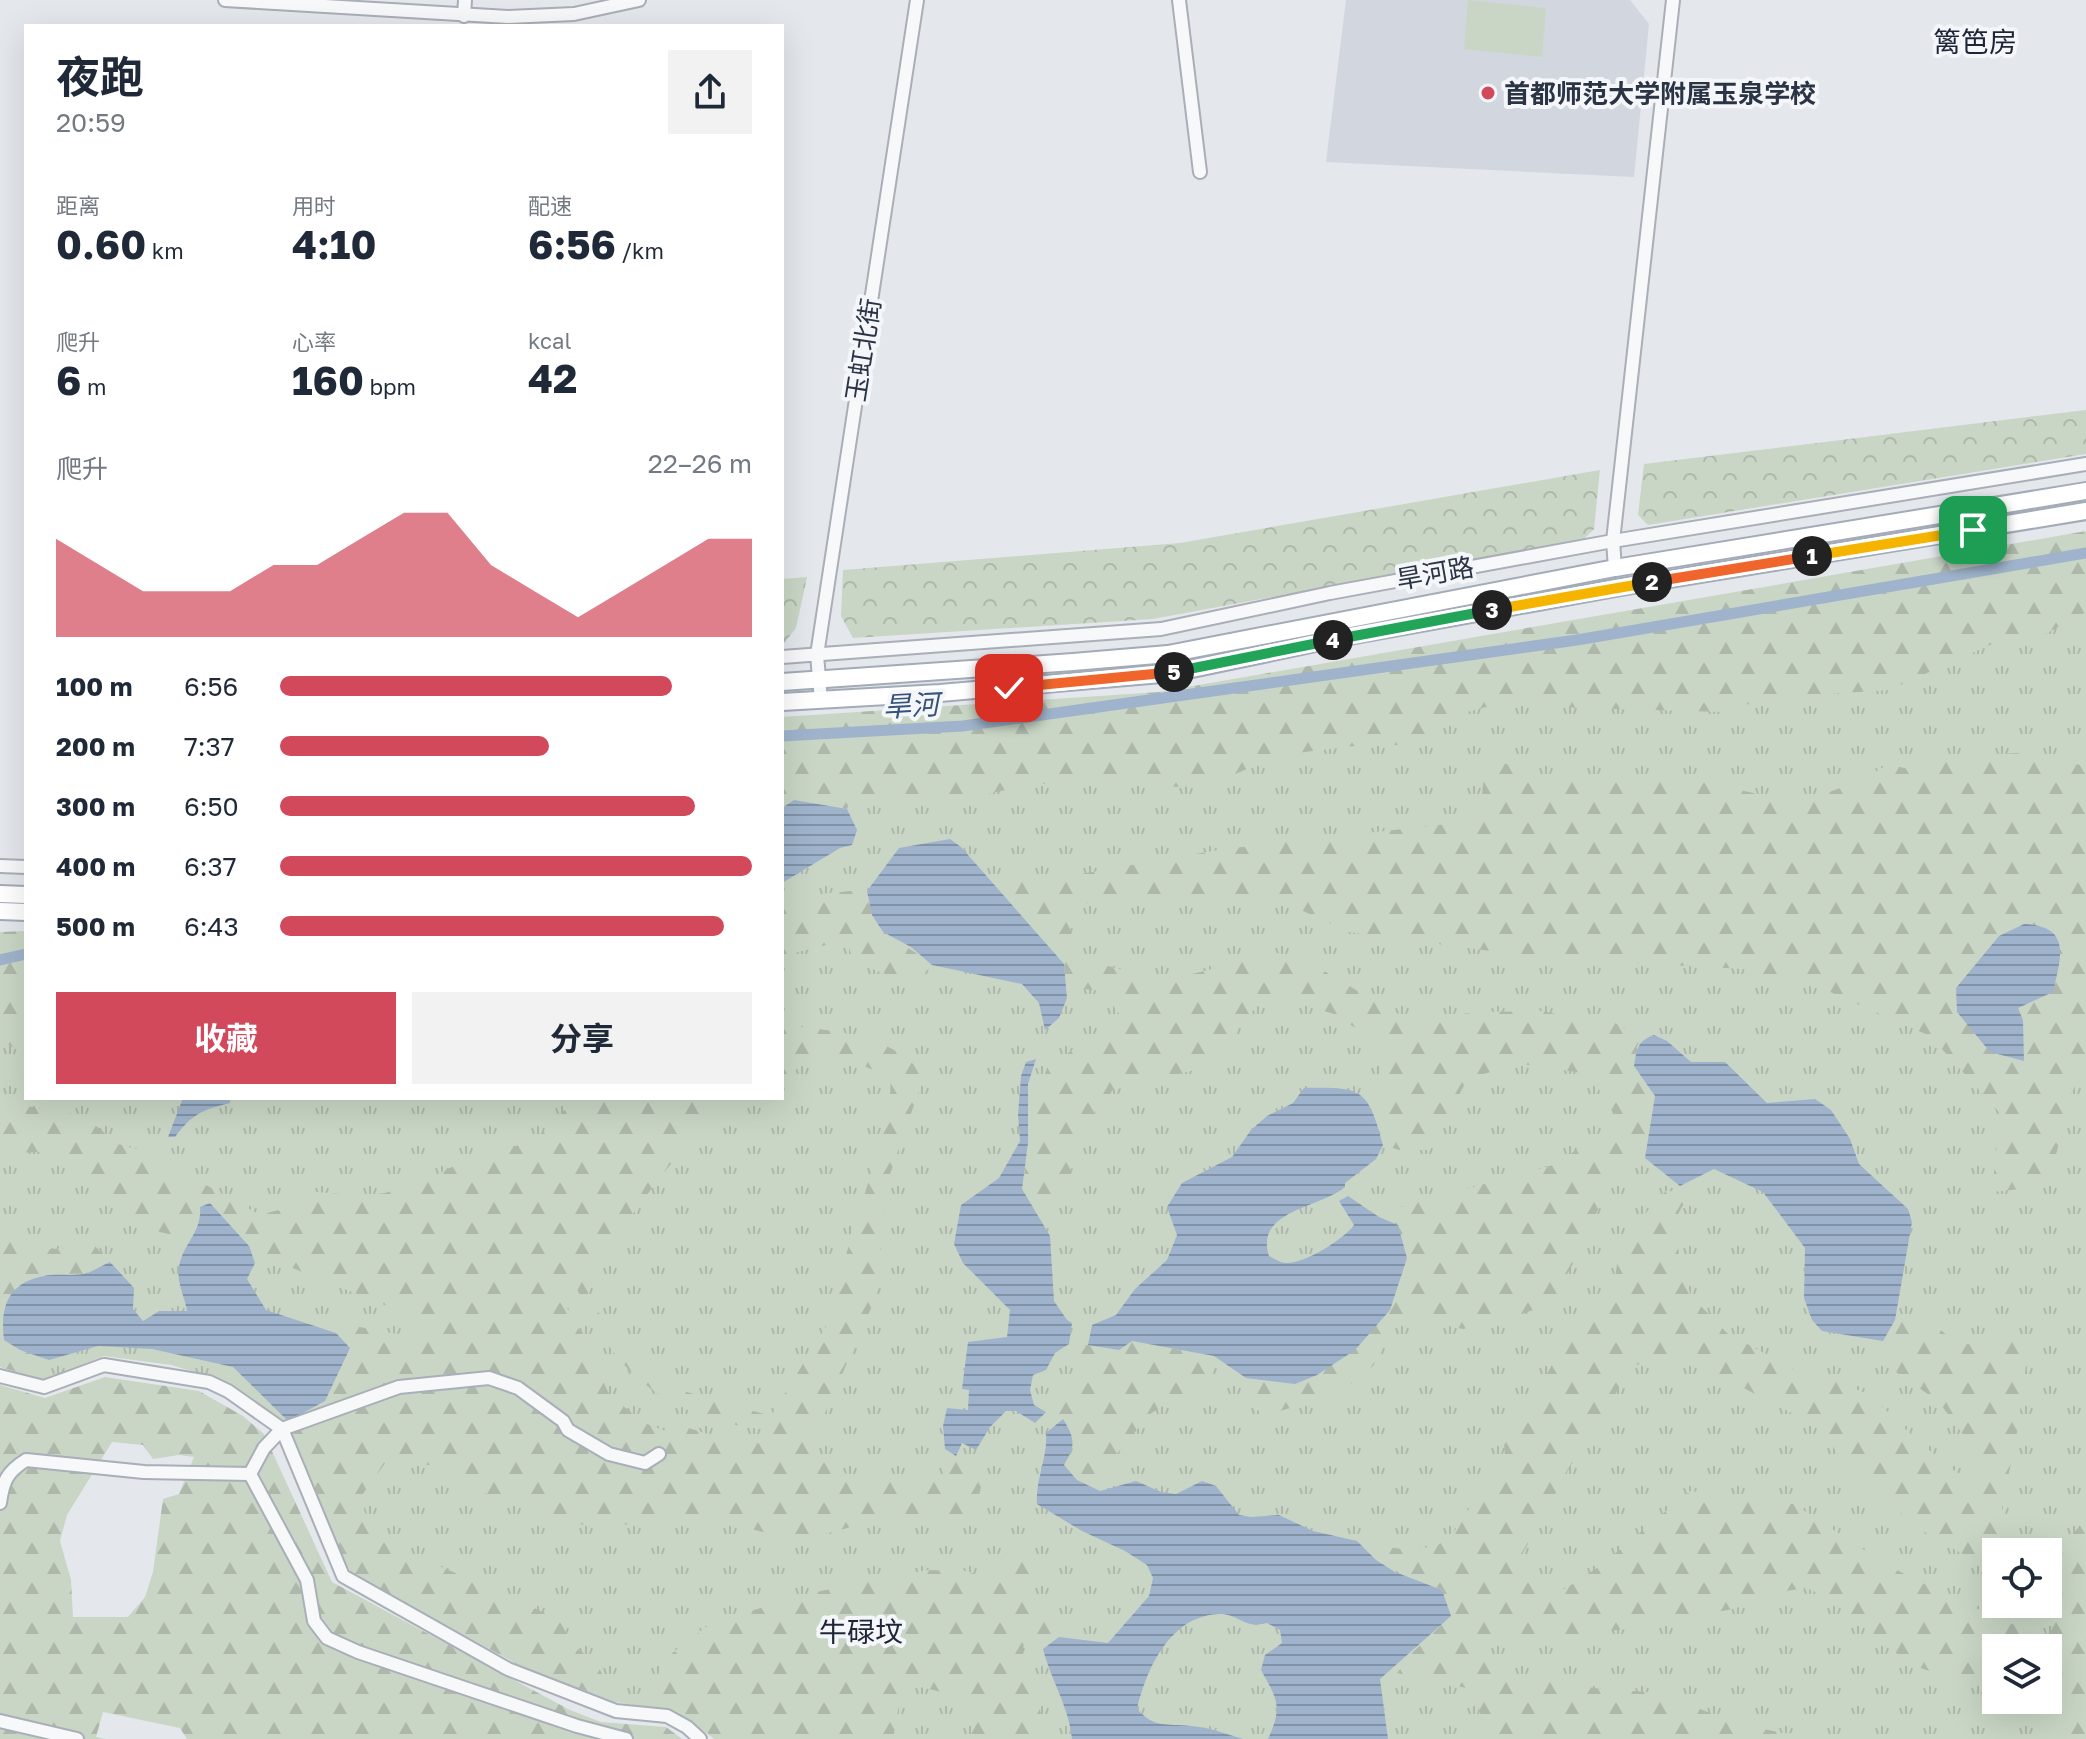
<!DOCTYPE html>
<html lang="zh">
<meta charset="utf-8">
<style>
body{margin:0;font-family:"Golos Text","Noto Sans SC",sans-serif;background:#f2f2f3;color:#1f2937;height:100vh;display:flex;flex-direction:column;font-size:30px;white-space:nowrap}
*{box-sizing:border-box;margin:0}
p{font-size:26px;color:#747a83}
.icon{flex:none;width:44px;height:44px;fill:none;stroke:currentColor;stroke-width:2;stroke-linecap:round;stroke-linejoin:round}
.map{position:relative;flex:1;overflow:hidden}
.side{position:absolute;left:24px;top:24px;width:760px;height:1076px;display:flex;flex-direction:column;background:#fff;border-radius:0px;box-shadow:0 8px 32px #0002}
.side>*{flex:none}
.fabs{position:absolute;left:1982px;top:1538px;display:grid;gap:16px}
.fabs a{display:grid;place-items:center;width:80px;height:80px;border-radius:0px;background:#fff;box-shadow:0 8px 32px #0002;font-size:40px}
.pin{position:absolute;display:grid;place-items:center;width:68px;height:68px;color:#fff;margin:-34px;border-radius:16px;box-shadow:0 4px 12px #0006}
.km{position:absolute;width:40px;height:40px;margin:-20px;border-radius:50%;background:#222;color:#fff;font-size:22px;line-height:40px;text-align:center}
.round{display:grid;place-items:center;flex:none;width:84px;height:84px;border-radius:0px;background:#f2f2f3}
.overview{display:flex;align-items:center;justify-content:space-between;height:136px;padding:0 32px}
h1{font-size:44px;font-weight:700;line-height:60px}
.metrics{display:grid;grid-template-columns:repeat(3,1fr);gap:12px;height:136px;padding:8px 32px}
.metrics div{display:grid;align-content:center}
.metrics b{font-size:40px;font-weight:700}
.metrics small{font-size:22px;font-weight:400}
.metrics p{font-size:22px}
.chart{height:224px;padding:16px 32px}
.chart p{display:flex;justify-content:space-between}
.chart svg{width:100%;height:144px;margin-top:8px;fill:#d1495b;opacity:.7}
.action{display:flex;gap:16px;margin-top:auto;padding:16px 32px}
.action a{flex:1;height:92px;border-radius:0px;background:#d1495b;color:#fff;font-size:32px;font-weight:700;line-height:92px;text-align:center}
.action a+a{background:#f2f2f3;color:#1f2937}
ul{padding:0 32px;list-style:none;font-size:26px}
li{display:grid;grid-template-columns:128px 96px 1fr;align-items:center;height:60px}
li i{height:20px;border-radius:10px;background:#d1495b}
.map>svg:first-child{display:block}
.built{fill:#d2d6de}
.grass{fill:url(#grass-tufts);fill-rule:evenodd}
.forest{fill:url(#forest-firs);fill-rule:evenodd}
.park{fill:url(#park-crowns)}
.pitch{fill:#c9d6c5}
.water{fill:url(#water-rules)}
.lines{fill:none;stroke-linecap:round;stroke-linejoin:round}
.canal{stroke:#9fb4cc;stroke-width:11}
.minor-casing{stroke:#a9aeb7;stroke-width:16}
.major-casing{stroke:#a3abb8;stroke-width:20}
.minor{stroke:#f7f8fa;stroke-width:12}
.major{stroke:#fff;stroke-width:16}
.split-1-casing{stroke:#fff;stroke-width:16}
.split-2-casing{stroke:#fff;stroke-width:16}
.split-3-casing{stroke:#fff;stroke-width:16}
.split-4-casing{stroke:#fff;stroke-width:16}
.split-5-casing{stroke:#fff;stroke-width:16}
.split-6-casing{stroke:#fff;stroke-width:16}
.split-1{stroke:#f5b400;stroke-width:10}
.split-2{stroke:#f0652b;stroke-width:10}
.split-3{stroke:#f5b400;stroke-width:10}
.split-4{stroke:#22a559;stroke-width:10}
.split-5{stroke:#22a559;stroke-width:10}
.split-6{stroke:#f0652b;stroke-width:10}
.poi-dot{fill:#d1495b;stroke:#f4f6f9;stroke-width:3}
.labels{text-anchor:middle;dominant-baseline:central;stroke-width:8;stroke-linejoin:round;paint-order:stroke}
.poi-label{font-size:26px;font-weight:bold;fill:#2b3445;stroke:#f4f6f9;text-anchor:start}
.street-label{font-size:26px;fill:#2b3445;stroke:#f4f6f9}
.neighbourhood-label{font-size:28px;fill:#1d2536;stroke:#f4f6f9}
.water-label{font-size:28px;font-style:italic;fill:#34527a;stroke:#f4f6f9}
</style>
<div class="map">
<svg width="2086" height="1739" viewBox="0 0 2086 1739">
<defs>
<pattern id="grass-tufts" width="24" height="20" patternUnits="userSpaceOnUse" patternTransform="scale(2)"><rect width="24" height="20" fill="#c9d6c5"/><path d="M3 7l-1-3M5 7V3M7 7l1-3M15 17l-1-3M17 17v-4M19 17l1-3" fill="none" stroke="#adb8ab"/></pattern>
<pattern id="forest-firs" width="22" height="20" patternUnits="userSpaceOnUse" patternTransform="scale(2)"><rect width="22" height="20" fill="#c9d6c5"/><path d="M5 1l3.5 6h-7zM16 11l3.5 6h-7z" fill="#adb8ab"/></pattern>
<pattern id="park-crowns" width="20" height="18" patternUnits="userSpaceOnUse" patternTransform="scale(2)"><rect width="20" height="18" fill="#c9d6c5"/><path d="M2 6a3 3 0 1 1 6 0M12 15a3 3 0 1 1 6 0" fill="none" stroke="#adb8ab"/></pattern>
<pattern id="water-rules" width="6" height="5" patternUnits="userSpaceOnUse" patternTransform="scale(2)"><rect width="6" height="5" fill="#9fb4cc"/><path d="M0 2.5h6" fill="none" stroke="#8293a7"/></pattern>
</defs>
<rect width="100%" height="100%" fill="#e4e7ec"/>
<path class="built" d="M 1346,0 L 1630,0 L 1649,24 L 1634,177 L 1326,162 Z"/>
<path class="grass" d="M 2086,585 L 2086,1739 L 715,1739 L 675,1712 L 616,1702 L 521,1666 L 355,1577 L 344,1562 L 286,1423 L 228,1382 L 171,1365 L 104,1356 L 44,1380 L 0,1367 L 0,977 L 26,971 L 26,1098 L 782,1098 L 782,745 ZM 1996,1552 L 2048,1552 L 2048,1604 L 1996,1604 ZM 1996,1648 L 2048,1648 L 2048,1700 L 1996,1700 Z"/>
<g class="forest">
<path d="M 2086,531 L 2086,612 L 2034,640 L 1990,645 L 1889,690 L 1767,698 L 1724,712 L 1575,708 L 1520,698 L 1448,717 L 1416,746 L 1371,744 L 1280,755 L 1207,786 L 1168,787 L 1128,782 L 1033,784 L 961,800 L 851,799 L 847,809 L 794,800 L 782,808 L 782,717 L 1159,692 Z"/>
<path d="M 2020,753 L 2086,766 L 2086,1066 L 2072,1092 L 2048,1186 L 1992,1192 L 2000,1113 L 1930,1036 L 1828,991 L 1743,969 L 1543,958 L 1348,932 L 1269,895 L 1091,902 L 1069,911 L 1074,958 L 1120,969 L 1156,987 L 1163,981 L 1278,953 L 1307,961 L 1395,1013 L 1426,1019 L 1477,1012 L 1542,1011 L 1598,1023 L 1615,1023 L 1642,1039 L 1637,1046 L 1634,1066 L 1656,1096 L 1645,1158 L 1612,1177 L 1579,1253 L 1556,1294 L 1533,1310 L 1497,1323 L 1463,1329 L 1421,1320 L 1397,1323 L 1373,1366 L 1341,1392 L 1264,1416 L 1245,1399 L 1252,1378 L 1295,1384 L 1398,1225 L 1379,1217 L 1393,1209 L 1553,1165 L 1620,1122 L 1589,1074 L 1522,1064 L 1468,1078 L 1430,1150 L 1399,1150 L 1383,1145 L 1369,1102 L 1388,1097 L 1390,1088 L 1376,1083 L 1388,1049 L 1334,1014 L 1279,998 L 1256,1007 L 1213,1061 L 1203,1068 L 1113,1090 L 1073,1139 L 1070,1188 L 1038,1215 L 1022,1189 L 1035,1103 L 1048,1068 L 1120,1015 L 1102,991 L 1066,987 L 1064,964 L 990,882 L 1041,881 L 1224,849 L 1448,824 L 1481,809 L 1485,757 L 1561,781 L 1688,779 L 1758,794 L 1791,805 L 1861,781 L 1888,764 L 1904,768 L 1978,755 Z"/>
<path d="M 860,890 L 867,891 C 878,940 897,936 932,965 L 919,979 L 906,982 L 854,962 L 846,940 L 782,956 L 782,898 Z"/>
<path d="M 26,931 L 26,1051 L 21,1052 L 0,1040 L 0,932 Z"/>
<path d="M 782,1024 C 833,1032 891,1032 924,1076 L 886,1186 L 876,1297 L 811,1445 L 835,1468 L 858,1480 L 941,1480 L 948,1457 L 965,1455 L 982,1459 L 982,1484 L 971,1526 L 884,1518 L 807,1539 L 779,1536 L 707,1518 L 596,1527 L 563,1521 L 531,1501 L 457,1489 L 441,1466 L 386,1462 L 360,1498 L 369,1524 L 390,1544 L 561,1620 L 570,1643 L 597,1664 L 616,1702 L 521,1666 L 355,1577 L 344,1562 L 289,1431 L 332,1416 L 325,1401 L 350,1348 L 336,1333 L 339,1323 L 428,1340 L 427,1322 L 270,1259 L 255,1263 L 249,1246 L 201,1224 L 190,1239 L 113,1221 L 122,1209 L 88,1170 L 56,1151 L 0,1154 L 0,1097 L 9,1103 L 84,1116 L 118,1144 L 152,1153 L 172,1175 L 194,1184 L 206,1185 L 260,1215 L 290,1207 L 317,1192 L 363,1196 L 385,1193 L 434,1176 L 470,1158 L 534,1141 L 576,1098 L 742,1098 C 690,1124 624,1229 588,1277 L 588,1295 L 611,1333 L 635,1363 L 673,1388 L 771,1416 L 830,1320 L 841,1271 L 889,1115 L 891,1077 L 856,1063 L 807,1063 L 782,1078 ZM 577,1289 C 615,1378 673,1419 768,1430 L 767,1444 L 723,1439 L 689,1428 L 684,1438 L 642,1422 L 609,1394 L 598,1370 L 603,1365 L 574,1322 L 561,1296 Z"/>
<path d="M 1666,1191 L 1690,1192 L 1676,1218 L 1679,1257 L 1691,1296 L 1727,1333 L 1804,1375 L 1831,1379 L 1870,1395 L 1919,1442 L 1956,1472 L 1974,1481 L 1977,1463 L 1965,1437 L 1938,1401 L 1893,1370 L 1883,1341 L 1895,1320 L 1935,1325 L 1956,1343 L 1987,1346 L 2016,1337 L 2028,1349 L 2018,1427 L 2002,1508 L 2013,1535 L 2040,1546 L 2068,1541 L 2086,1517 L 2086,1739 L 2049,1739 L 2044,1721 L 2021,1700 L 2048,1700 L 2048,1648 L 1996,1648 L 1996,1689 L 1961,1682 L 1909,1664 L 1833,1599 L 1806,1588 L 1786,1591 L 1733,1609 L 1626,1629 L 1541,1639 L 1488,1638 L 1489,1655 L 1515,1677 L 1595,1688 L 1659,1693 L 1736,1723 L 1782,1733 L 1842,1735 L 1858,1739 L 1486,1739 L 1475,1690 L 1397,1673 L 1413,1652 L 1451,1616 L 1442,1590 C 1407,1577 1384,1568 1357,1541 L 1406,1550 L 1437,1546 L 1453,1533 L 1476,1499 L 1506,1468 L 1504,1444 L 1526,1413 L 1554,1361 L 1615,1279 L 1618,1257 L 1631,1229 ZM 1660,1358 L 1697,1364 L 1819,1427 L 1853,1475 L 1930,1536 L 1996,1572 L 1996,1552 L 2048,1552 L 2048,1604 L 2044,1604 L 2056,1620 L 2047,1639 L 1950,1597 L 1887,1565 L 1794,1504 L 1690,1491 L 1600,1566 L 1565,1589 L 1531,1583 L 1518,1562 L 1571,1465 L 1633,1366 Z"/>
<path d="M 0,1225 L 39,1250 L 95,1246 L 110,1262 L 86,1273 L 43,1276 L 24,1284 L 5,1300 L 0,1310 Z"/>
<path d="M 0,1325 L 5,1340 L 20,1350 L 49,1360 L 44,1380 L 0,1367 Z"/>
<path d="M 1132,1341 L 1214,1356 L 1212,1395 L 1174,1399 L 1150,1414 L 1097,1478 L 1090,1481 L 1072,1468 C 1080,1444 1085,1432 1065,1414 L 1048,1427 L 1048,1406 L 1069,1401 L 1077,1380 L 1078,1346 L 1088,1345 L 1119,1350 Z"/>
<path d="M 105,1377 L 199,1391 L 243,1416 L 264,1434 L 332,1582 L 570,1710 L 601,1722 L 666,1727 L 682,1739 L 187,1739 L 180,1728 L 103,1712 L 96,1737 L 106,1739 L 0,1739 L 0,1385 L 45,1398 ZM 112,1442 L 143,1445 L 153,1459 L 179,1455 L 194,1457 L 179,1494 L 163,1499 L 153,1572 L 145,1597 L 128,1617 L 73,1617 L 71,1580 L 60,1541 L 67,1515 Z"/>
<path d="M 1008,1551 L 1031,1565 L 1031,1593 L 1056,1626 L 1059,1637 L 1043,1649 L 1024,1644 L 1020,1664 L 1040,1709 L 1044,1739 L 971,1739 L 976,1700 L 903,1683 L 893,1739 L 714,1739 C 696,1721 675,1712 651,1708 L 661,1662 L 711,1623 L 811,1593 L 927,1570 L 966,1571 L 990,1579 Z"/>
</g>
<g class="park">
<path d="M 2086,410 L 2086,454 L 1648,525 L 1638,515 L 1644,464 Z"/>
<path d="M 1600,470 L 1594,529 L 1584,539 L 1153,619 L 853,638 L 841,616 L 843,570 L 1180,543 Z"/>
<path d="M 807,577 L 796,628 L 782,646 L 782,579 Z"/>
</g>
<path class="pitch" d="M 1468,0 L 1546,8 L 1542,57 L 1464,49 Z"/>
<g class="water">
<path d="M 794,800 L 847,809 L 857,830 L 852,845 L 840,848 L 782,883 L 782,808 Z"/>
<path d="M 950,839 L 961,847 L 1064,964 L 1067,998 L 1059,1018 L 1045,1030 L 1039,1003 L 1022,984 L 932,965 L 911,947 L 883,932 L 872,915 L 867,891 L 899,848 Z"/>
<path d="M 2024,924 C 2072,926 2061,957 2053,992 L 2018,1008 L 2023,1020 L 2024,1061 L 1990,1052 L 1957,1012 L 1956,988 L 1999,936 Z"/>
<path d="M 1654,1035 L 1667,1041 L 1691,1062 L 1725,1062 L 1767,1103 L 1815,1099 L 1831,1110 L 1850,1139 L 1859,1164 L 1908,1209 L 1912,1222 L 1895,1320 L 1883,1341 L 1822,1331 L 1812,1320 L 1804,1298 L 1805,1248 L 1763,1192 L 1714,1169 L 1680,1186 L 1645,1158 L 1655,1096 L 1634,1066 C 1637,1049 1637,1041 1654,1035 Z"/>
<path d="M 1036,1059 L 1028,1084 L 1028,1143 L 1022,1189 L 1050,1236 L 1054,1301 L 1067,1320 L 1072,1323 L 1069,1344 L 1055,1353 L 1046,1370 L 1033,1375 L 1030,1390 L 1034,1405 L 1046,1412 L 1035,1423 L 1016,1411 L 1006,1411 L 990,1427 L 976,1450 L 962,1443 L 956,1456 L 945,1449 L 943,1426 L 947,1408 L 968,1410 L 969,1390 L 962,1389 L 968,1342 L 1007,1337 L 1010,1310 L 963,1263 L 954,1244 L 961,1205 L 999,1178 L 1020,1141 L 1018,1115 L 1021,1076 L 1026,1062 Z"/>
<path d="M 1304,1088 C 1362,1087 1368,1088 1383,1145 L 1376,1159 L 1345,1183 L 1345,1187 C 1321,1208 1254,1210 1269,1256 C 1275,1259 1280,1263 1287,1263 C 1305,1263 1343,1240 1354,1225 L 1339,1201 L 1348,1196 L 1379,1217 L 1398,1225 L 1407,1258 L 1390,1310 L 1355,1350 L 1317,1375 L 1295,1384 L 1246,1378 L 1214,1356 L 1132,1341 L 1119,1350 L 1088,1345 L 1092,1325 L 1116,1315 L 1135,1289 L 1167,1260 L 1177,1235 L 1167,1207 L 1182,1183 L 1232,1157 L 1251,1130 L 1267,1116 L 1293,1103 Z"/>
<path d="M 183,1098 L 230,1098 L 230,1103 C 202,1110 192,1114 175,1137 L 168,1137 Z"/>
<path d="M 210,1203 L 249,1246 L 255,1263 L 247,1279 L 266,1310 L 336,1333 L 350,1348 L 325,1401 L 288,1421 L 233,1367 L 152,1349 L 98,1346 L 49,1360 L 20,1350 L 4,1340 C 0,1306 8,1283 44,1276 C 58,1273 74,1277 88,1273 C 95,1270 103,1265 110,1262 L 134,1288 L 133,1309 L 143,1321 L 159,1311 L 187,1311 C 185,1298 176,1281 179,1267 C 183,1243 202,1233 200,1207 Z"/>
<path d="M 1063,1419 C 1075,1438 1076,1446 1064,1465 L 1077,1480 L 1100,1491 L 1136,1481 L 1161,1492 L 1176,1494 L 1202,1481 L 1216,1486 L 1239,1515 L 1251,1517 L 1279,1515 L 1313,1531 L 1357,1541 L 1376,1560 L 1395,1572 L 1442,1590 L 1451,1616 L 1380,1679 L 1388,1739 L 1268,1739 C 1283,1706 1277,1699 1261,1670 L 1265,1655 L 1282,1643 L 1280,1630 L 1267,1623 C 1242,1629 1240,1614 1220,1614 C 1171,1615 1147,1667 1137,1709 C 1155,1729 1166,1723 1191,1726 C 1209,1727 1226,1734 1243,1739 L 1072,1739 C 1069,1707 1051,1680 1043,1649 L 1059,1637 L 1108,1643 L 1149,1596 L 1153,1578 L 1147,1565 L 1125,1551 L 1082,1531 L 1037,1504 C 1035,1480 1048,1457 1046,1433 Z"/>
</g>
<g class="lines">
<g class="canal">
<path d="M 782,736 L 963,726 L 1577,640 L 2086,553"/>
<path d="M 0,960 L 26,954"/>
</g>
<defs>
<g id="minor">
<path d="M 225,0 L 508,17 L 574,14 L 639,0"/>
<path d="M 1179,0 L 1200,172"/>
<path d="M 464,16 L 465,0"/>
<path d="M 1615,568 L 1613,541 L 1673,0"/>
<path d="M 782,657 L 1161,629 L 1330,593 L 1613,541 L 2086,464"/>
<path d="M 821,700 L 817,655 L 917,0"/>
<path d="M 0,866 L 26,867"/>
<path d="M 0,1376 L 44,1387 L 104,1365 L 209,1382 L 228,1391 L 282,1429 L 343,1576 L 508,1669 L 616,1711 L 667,1716 L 687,1727 L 700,1739"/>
<path d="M 0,1503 C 3,1481 7,1472 26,1460 L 144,1472 L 250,1474"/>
<path d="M 0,1721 L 77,1739"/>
<path d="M 626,1739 L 577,1726 L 358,1652 L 327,1638 L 314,1621 L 307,1580 L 250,1474 L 264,1448 L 282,1429 L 399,1387 L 489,1378 L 518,1388 L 563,1421 L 568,1430 L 609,1454 L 645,1463 L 659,1454"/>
</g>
<g id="major">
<path d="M 782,682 L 1073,662 L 1168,654 L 1615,568 L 2086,491"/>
<path d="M 782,702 L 940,693 L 1173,673 L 1344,637 L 1621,587 L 2086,511"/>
<path d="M 0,894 L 26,895"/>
<path d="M 0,911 L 26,912"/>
</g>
</defs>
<use href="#minor" class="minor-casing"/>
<use href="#major" class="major-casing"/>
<use href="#minor" class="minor"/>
<use href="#major" class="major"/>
</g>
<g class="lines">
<defs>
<path id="split-1" d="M 1812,556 L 1973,530"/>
<path id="split-2" d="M 1652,582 L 1812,556"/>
<path id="split-3" d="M 1492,610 L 1652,582"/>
<path id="split-4" d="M 1333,640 L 1492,610"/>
<path id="split-5" d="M 1174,672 L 1333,640"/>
<path id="split-6" d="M 1009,688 L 1174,672"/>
</defs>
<use href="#split-1" class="split-1-casing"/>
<use href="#split-2" class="split-2-casing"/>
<use href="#split-3" class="split-3-casing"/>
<use href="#split-4" class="split-4-casing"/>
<use href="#split-5" class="split-5-casing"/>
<use href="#split-6" class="split-6-casing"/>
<use href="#split-1" class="split-1"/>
<use href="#split-2" class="split-2"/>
<use href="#split-3" class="split-3"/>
<use href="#split-4" class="split-4"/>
<use href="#split-5" class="split-5"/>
<use href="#split-6" class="split-6"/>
</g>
<circle class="poi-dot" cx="1488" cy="93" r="8"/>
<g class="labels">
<g class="poi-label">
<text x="1504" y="93">首都师范大学附属玉泉学校</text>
</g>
<g class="street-label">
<text transform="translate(863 350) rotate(-81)">玉虹北街</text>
<text transform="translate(1435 573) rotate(-10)">旱河路</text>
</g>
<g class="neighbourhood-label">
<text x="1975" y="41">篱笆房</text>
<text x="861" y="1631">牛碌坟</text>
</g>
<g class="water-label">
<text transform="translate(911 705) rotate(-3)">旱河</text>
</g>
</g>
</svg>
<div class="fabs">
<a><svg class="icon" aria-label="locate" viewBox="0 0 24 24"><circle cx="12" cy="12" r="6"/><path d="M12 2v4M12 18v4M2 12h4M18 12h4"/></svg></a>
<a><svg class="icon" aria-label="layers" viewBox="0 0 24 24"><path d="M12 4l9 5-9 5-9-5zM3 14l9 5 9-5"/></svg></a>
</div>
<div class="pin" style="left:1973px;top:530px;background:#1e9e55"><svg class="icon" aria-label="arrive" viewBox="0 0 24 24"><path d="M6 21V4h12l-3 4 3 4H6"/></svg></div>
<div class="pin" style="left:1009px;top:688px;background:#d93025"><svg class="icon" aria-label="check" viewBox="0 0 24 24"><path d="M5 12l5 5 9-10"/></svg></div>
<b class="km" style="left:1812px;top:556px">1</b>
<b class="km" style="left:1652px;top:582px">2</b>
<b class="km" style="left:1492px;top:610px">3</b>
<b class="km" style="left:1333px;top:640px">4</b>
<b class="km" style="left:1174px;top:672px">5</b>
<section class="side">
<div class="overview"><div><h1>夜跑</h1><p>20:59</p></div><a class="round"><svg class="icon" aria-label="share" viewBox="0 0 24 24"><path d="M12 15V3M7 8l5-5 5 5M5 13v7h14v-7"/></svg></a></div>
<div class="metrics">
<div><p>距离</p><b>0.60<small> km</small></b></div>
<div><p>用时</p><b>4:10</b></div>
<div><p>配速</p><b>6:56<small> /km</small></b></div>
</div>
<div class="metrics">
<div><p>爬升</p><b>6<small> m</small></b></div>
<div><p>心率</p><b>160<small> bpm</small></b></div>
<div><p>kcal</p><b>42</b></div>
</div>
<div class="chart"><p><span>爬升</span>22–26 m</p>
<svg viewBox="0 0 160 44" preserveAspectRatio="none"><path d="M0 44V14L10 22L20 30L30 30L40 30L50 22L60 22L70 14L80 6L90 6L100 22L110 30L120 38L130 30L140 22L150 14L160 14V44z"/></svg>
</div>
<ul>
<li><b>100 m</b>6:56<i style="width:83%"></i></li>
<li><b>200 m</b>7:37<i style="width:57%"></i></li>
<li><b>300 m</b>6:50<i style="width:88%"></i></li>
<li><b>400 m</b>6:37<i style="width:100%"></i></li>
<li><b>500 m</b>6:43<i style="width:94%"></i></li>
</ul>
<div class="action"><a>收藏</a><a>分享</a></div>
</section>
</div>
